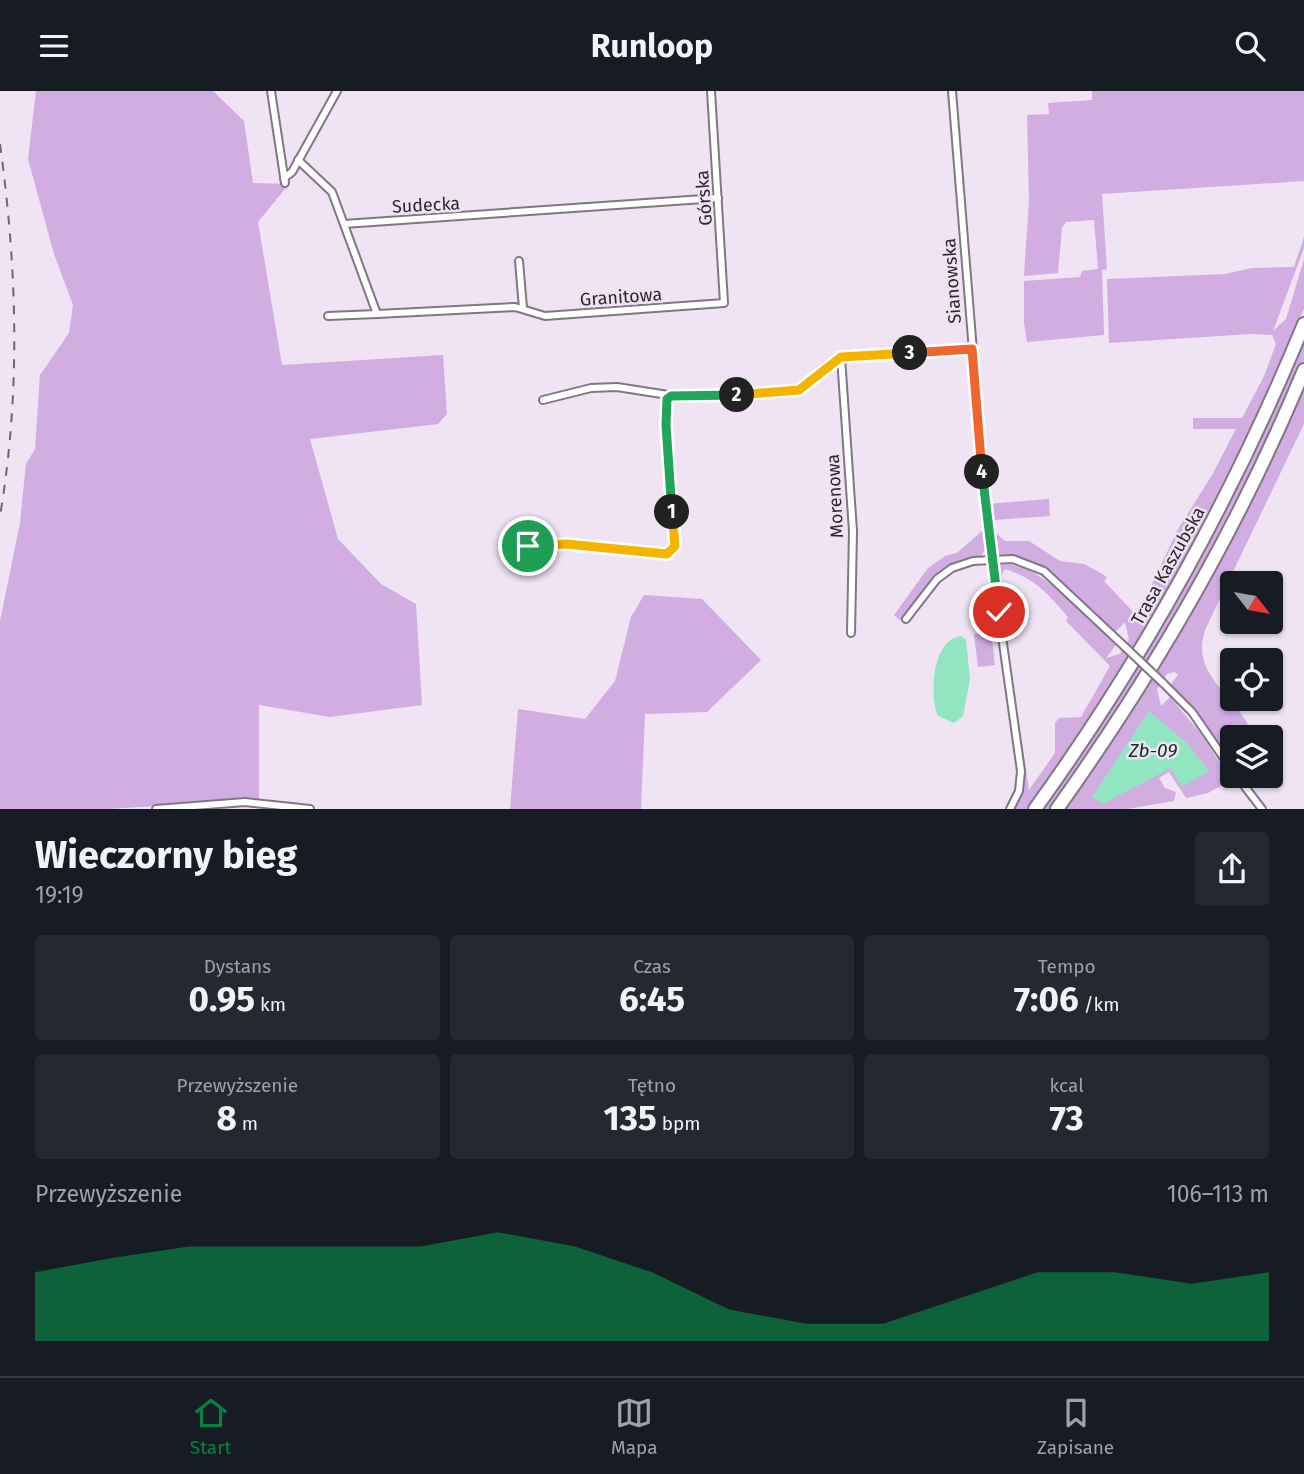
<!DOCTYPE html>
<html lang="pl">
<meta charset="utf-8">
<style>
body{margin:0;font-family:"Fira Sans",sans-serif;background:#242831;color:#f1f3f6;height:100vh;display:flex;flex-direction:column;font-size:26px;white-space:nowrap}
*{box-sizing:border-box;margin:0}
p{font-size:23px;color:#9ea1a6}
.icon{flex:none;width:38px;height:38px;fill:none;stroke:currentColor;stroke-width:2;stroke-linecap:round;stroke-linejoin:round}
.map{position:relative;height:718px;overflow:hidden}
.side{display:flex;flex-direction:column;background:#171b24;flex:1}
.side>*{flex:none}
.needle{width:46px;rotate:121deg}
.fabs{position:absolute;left:1220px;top:480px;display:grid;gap:14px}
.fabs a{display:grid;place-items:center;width:63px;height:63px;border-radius:7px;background:#171b24;box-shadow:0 2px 5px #0004;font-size:35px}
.pin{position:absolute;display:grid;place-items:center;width:60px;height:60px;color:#fff;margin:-30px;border:4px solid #fff;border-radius:50%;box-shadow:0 2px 7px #0007}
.km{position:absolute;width:35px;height:35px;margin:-18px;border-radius:50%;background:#222;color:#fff;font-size:19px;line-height:35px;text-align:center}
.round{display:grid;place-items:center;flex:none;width:74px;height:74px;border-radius:7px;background:#242831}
.overview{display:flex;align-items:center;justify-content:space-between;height:119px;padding:0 35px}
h1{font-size:38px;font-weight:700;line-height:52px}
.figures{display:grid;grid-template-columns:repeat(3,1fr);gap:10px;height:119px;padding:7px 35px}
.figures div{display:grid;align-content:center;border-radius:7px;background:#242831;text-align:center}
.figures b{font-size:35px;font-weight:700}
.figures small{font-size:19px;font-weight:400}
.figures p{font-size:19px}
.chart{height:196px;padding:14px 35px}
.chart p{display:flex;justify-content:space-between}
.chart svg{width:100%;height:126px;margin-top:7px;fill:#0b8043;opacity:.7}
header{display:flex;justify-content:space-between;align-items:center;height:91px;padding:0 35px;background:#171b24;font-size:32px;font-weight:700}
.menu{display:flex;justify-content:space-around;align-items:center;height:98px;border-top:2px solid #363941;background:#171b24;font-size:19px;color:#9ea1a6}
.menu a{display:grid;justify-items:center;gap:4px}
.menu .current{color:#0b8043}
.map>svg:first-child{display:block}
.green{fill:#d1ade2}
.water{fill:#91e5c0}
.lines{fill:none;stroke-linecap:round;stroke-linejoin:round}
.minor-casing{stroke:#807685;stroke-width:10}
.motorway-casing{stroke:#807685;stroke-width:16}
.minor{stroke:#fff;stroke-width:6}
.motorway{stroke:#fff;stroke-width:12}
.rail{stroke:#6f6872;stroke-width:2;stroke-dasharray:9 9;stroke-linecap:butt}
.minor-bridge-casing{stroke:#807685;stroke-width:10;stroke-linecap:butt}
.minor-bridge{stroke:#fff;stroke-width:6}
.split-1-casing{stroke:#fff;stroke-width:14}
.split-2-casing{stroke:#fff;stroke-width:14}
.split-3-casing{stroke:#fff;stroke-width:14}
.split-4-casing{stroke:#fff;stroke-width:14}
.split-5-casing{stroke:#fff;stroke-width:14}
.split-1{stroke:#f5b400;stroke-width:9}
.split-2{stroke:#22a559;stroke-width:9}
.split-3{stroke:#f5b400;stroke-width:9}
.split-4{stroke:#f0652b;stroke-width:9}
.split-5{stroke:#22a559;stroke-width:9}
.labels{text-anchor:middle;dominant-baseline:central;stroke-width:5;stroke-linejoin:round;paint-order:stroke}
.street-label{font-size:18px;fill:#2c272e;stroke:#efe3f4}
.water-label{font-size:19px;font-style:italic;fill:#0b3223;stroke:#efe3f4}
</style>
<header><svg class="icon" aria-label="menu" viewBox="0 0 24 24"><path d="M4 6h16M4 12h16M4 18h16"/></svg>Runloop<svg class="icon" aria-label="search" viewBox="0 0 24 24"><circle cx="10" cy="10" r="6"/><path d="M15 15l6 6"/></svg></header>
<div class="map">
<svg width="1304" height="718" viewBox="0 0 1304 718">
<rect width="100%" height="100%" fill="#efe3f4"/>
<g class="green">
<path d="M 36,0 L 213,0 L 244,30 L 253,92 L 289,93 L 258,131 L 282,274 L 443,264 L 447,323 L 438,333 L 310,348 L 338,448 L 381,493 L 416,513 L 422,614 L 330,626 L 259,614 L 259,709 L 107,718 L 0,718 L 0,530 L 20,432 L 26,373 L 35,358 L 40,284 L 69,242 L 73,214 L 54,163 L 28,68 Z"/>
<path d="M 1092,0 L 1304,0 L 1304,90 L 1102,103 L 1107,178 L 1102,179 L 1104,244 L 1027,251 L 1024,232 L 1024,190 L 1080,186 L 1082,180 L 1098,178 L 1094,129 L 1066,131 L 1062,137 L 1058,182 L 1024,185 L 1029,110 L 1027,24 L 1049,23 L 1048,12 L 1092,9 Z"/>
<path d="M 1304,146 L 1304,157 L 1273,240 L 1286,228 L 1304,168 L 1304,218 L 1212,421 L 1139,553 L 1030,718 L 1014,718 L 1025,690 L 1019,633 L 1029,699 L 1055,662 L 1055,632 L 1059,627 L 1081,626 L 1110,575 L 1066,530 L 1068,526 C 1048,503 1035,487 1005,478 L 1002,483 L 1009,538 L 1005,538 L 996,480 L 998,475 C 1034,463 1091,531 1116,554 L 1106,567 L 1120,563 L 1129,548 L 1125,531 L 1114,542 L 1043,477 L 1021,467 L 994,463 L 988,413 L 1049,408 L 1050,425 L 995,429 L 996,442 L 1005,450 L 1029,450 L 1060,470 L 1084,473 L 1104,484 L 1107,487 L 1104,490 L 1137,525 L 1177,440 L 1212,384 L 1236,338 L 1193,338 L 1193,327 L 1242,327 L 1264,285 L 1276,253 L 1272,244 L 1252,243 L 1109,252 L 1107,188 L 1225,183 L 1252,177 L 1294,176 Z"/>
<path d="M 1304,243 L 1304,269 L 1257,373 L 1171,537 L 1054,718 L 1041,718 L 1114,611 Z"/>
<path d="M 1304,293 L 1304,333 L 1206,537 C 1187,586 1241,605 1253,646 L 1232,646 L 1232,677 L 1204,632 L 1170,594 L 1178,584 L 1175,581 L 1167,583 L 1157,598 L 1161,615 L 1170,606 L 1202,644 L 1228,685 L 1226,692 L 1208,702 L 1186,707 L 1169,681 L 1159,687 L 1165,697 L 1176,701 L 1174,710 L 1127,718 L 1065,718 L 1179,542 Z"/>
<path d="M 982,440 L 985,459 L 980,467 C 941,472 923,501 901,530 L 894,524 L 928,477 L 945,465 L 957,462 Z"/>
<path d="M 644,504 L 702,508 L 761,569 L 707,621 L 645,623 L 641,718 L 510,718 L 518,618 L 585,628 L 615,590 L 631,526 Z"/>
<path d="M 991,541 L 995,574 L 978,576 L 974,543 Z"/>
</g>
<g class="water">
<path d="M 961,545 L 966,549 L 970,588 L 963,625 L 954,632 L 938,625 C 929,604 932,548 961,545 Z"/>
<path d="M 1149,620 L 1187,652 L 1209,680 L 1182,696 L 1171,677 L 1103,713 L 1092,706 Z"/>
</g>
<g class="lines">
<defs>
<g id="minor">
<path d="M 271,0 L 285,92"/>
<path d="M 952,0 L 988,446 L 1021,680 L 1019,700 L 1010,718"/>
<path d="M 298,69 L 332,101 L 377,223 L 515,216 L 545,225 L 724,212 L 711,0"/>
<path d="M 284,87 L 292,81 L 337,0"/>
<path d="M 344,133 L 718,107"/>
<path d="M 519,170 L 523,217"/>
<path d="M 328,225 L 377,223"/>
<path d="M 841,266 L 853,440 L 851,542"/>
<path d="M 841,266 L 972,258"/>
<path d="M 543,309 L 591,297 L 617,296 L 681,306 L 787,302 L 806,295 L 841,266"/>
<path d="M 528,455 L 566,453 L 667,463 L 675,455 C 673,431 659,318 671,305"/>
<path d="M 906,528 L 937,488 L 952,477 L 973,470 L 1013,468 L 1044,480 L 1124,555"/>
<path d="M 1163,592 L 1192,621 L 1232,679"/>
<path d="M 1236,684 L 1262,718"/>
<path d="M 156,718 L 245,711 L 310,718"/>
</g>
<g id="motorway">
<path d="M 1035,718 C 1144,567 1233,405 1304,233"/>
<path d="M 1057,718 C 1154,582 1240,434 1304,279"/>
</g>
</defs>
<use href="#minor" class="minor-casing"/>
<use href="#motorway" class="motorway-casing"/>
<use href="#minor" class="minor"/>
<use href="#motorway" class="motorway"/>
<path class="rail" d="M 0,53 C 17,177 21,300 0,425"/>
<defs>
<path id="minor-bridge" d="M 1124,555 L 1163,592"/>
</defs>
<use href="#minor-bridge" class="minor-bridge-casing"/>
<use href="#minor-bridge" class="minor-bridge"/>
</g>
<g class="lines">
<defs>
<path id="split-1" d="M 528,455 L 566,453 L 667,463 L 675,455 L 672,421"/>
<path id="split-2" d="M 672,421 L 666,334 L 667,308 L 671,305 L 737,304"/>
<path id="split-3" d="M 737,304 L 799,299 L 841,266 L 910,262"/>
<path id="split-4" d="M 910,262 L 972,258 L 982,381"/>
<path id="split-5" d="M 982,381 L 999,521"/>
</defs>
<use href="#split-1" class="split-1-casing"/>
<use href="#split-2" class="split-2-casing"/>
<use href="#split-3" class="split-3-casing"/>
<use href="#split-4" class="split-4-casing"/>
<use href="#split-5" class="split-5-casing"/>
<use href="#split-1" class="split-1"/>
<use href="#split-2" class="split-2"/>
<use href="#split-3" class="split-3"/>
<use href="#split-4" class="split-4"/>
<use href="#split-5" class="split-5"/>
</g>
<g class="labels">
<g class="street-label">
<text transform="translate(704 107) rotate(-94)">Górska</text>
<text transform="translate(426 114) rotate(-3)">Sudecka</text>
<text transform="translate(952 190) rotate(-94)">Sianowska</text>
<text transform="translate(621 206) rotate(-4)">Granitowa</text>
<text transform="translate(835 405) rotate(-93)">Morenowa</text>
<text transform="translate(1168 475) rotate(-61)">Trasa Kaszubska</text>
</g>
<g class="water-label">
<text x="1153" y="659">Zb-09</text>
</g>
</g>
</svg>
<div class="fabs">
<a><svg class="needle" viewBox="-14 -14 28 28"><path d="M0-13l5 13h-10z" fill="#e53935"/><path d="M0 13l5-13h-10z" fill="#9ea1a6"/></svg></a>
<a><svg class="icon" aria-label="locate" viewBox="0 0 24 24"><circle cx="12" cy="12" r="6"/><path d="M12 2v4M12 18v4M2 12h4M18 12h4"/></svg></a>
<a><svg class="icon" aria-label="layers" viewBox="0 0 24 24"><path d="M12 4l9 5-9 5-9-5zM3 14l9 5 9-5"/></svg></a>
</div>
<div class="pin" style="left:528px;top:455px;background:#1e9e55"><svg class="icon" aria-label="arrive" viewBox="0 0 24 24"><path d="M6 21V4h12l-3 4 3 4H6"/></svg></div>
<div class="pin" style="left:999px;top:521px;background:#d93025"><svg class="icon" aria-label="check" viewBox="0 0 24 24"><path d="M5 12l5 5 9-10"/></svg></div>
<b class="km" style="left:672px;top:421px">1</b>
<b class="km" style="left:737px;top:304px">2</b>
<b class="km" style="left:910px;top:262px">3</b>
<b class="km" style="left:982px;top:381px">4</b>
</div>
<section class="side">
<div class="overview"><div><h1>Wieczorny bieg</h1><p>19:19</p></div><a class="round"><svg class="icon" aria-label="share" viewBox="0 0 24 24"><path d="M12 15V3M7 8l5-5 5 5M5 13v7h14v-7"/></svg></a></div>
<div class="figures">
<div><p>Dystans</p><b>0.95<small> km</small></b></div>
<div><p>Czas</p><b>6:45</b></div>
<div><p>Tempo</p><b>7:06<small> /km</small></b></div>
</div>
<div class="figures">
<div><p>Przewyższenie</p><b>8<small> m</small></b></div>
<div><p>Tętno</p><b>135<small> bpm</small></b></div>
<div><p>kcal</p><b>73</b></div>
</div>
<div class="chart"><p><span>Przewyższenie</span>106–113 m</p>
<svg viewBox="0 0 160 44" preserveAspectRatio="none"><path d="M0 44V20L10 15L20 11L30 11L40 11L50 11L60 6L70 11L80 20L90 33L100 38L110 38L120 29L130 20L140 20L150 24L160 20V44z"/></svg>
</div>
</section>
<nav class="menu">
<a class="current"><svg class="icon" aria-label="home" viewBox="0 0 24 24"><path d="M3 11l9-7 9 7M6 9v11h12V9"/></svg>Start</a>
<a><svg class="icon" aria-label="map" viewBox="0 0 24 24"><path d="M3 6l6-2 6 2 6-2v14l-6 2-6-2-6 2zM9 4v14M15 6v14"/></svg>Mapa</a>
<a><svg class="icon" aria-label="saved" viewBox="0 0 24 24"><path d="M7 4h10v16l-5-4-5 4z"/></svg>Zapisane</a>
</nav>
